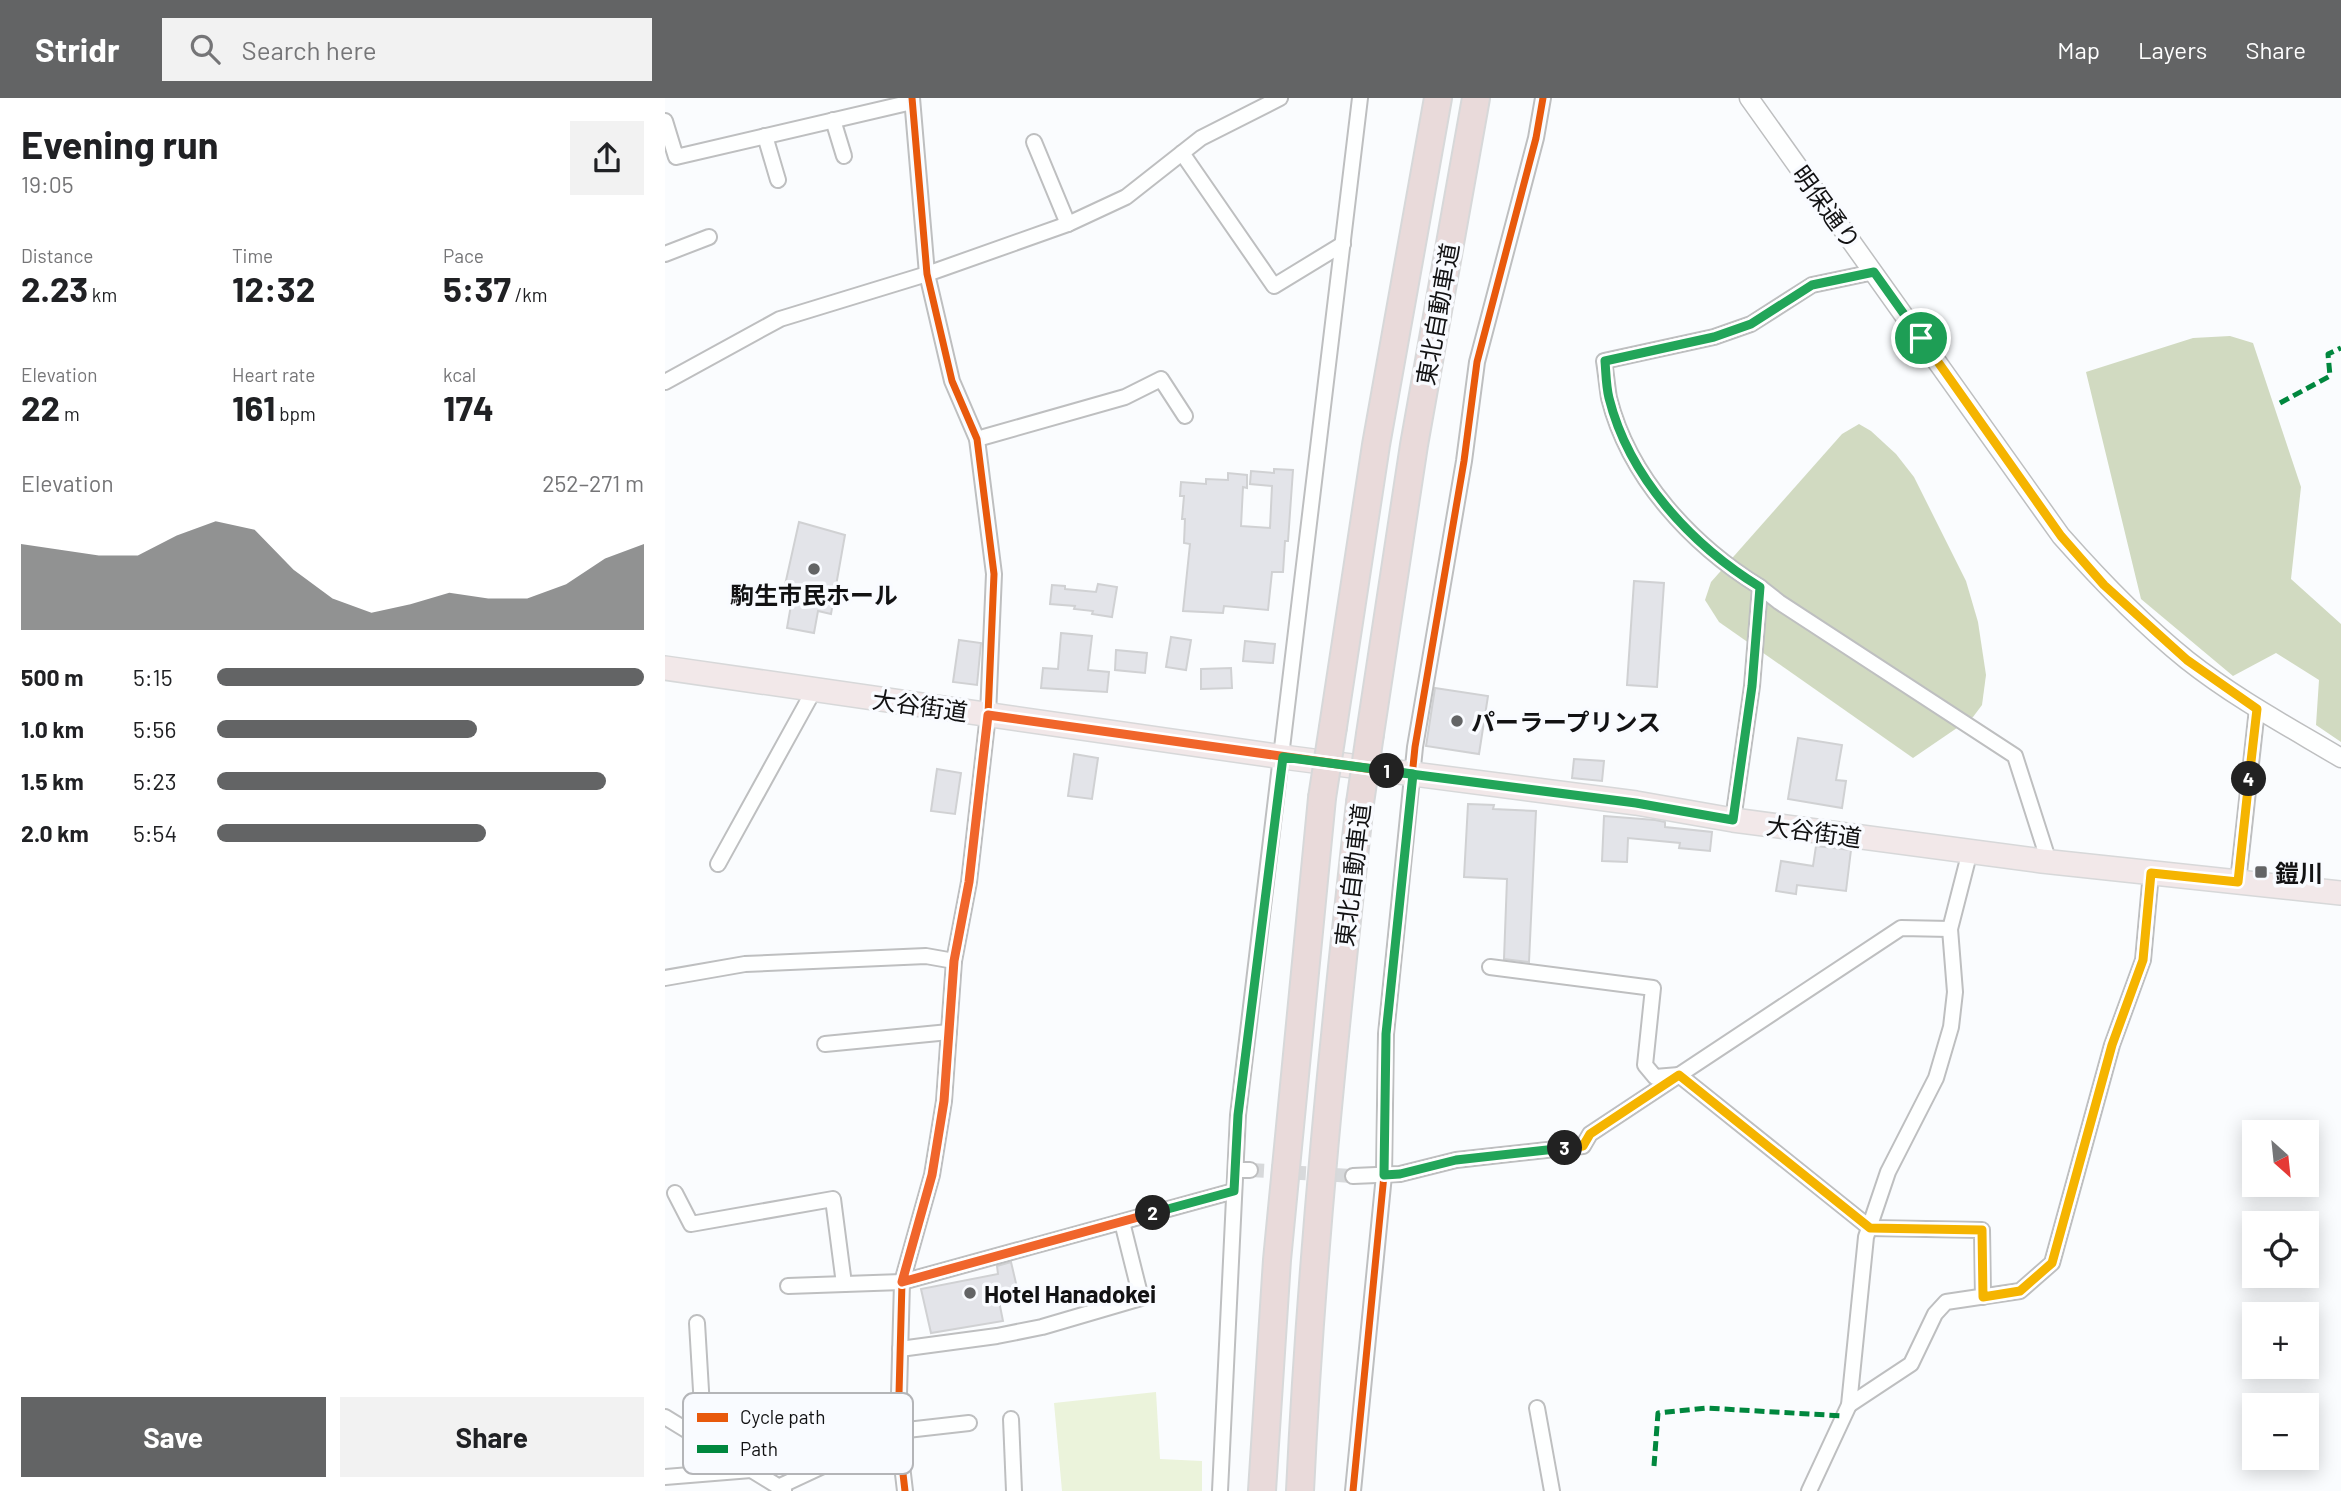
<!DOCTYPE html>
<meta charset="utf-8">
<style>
body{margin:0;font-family:Barlow,"Noto Sans JP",sans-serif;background:#f2f2f2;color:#202124;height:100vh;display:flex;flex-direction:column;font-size:26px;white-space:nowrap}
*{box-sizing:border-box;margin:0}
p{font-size:23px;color:#757577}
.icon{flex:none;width:38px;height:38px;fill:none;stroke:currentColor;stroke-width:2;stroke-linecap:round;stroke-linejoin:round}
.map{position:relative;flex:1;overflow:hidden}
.drawer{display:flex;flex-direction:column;background:#fff;width:665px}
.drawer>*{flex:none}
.needle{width:46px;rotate:153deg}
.tools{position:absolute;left:1577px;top:1022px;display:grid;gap:14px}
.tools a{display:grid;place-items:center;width:77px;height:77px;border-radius:0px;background:#fff;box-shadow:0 4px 18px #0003;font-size:35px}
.pin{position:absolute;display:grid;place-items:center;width:60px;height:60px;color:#fff;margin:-30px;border:4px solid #fff;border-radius:50%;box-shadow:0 2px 7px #0007}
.km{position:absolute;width:35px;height:35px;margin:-18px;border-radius:50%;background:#222;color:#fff;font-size:19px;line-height:35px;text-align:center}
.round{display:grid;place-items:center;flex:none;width:74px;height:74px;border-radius:0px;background:#f2f2f2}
.head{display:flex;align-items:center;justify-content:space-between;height:119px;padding:0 21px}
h1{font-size:38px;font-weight:700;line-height:52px}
.stats{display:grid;grid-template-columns:repeat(3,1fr);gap:10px;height:119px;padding:7px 21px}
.stats div{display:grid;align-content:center}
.stats b{font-size:35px;font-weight:700}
.stats small{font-size:19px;font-weight:400}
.stats p{font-size:19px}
.chart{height:196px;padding:14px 21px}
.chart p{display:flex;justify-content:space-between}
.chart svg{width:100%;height:126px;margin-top:7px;fill:#636465;opacity:.7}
.primary-button{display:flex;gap:14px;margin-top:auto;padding:14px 21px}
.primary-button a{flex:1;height:80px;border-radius:0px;background:#636465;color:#fff;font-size:28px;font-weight:700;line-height:80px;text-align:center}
.primary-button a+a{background:#f2f2f2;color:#202124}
ul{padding:0 21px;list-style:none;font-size:23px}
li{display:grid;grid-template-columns:112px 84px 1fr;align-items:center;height:52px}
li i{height:18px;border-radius:9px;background:#636465}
header{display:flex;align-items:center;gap:42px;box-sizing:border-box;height:98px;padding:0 35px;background:#636465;color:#fff}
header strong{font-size:33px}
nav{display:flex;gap:38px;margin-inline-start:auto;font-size:24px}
.search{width:490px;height:63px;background:#f2f2f2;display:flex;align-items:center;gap:18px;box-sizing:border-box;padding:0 24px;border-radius:0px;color:#757577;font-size:26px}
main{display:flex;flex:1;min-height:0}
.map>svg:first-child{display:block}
.green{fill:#ebf3db}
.forest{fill:#d1dac1}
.building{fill:#e3e4e9;stroke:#d0d1d3;stroke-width:2}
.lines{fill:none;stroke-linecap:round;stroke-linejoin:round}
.minor-tunnel{stroke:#d7d9db;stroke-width:14;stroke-dasharray:14 7;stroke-linecap:butt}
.minor-casing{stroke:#bebfc0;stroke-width:18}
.tertiary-casing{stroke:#bebfc0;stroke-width:21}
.primary-casing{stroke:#d7d8d9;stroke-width:26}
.motorway-casing{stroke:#d7d8d9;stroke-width:30}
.minor{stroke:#feffff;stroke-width:14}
.tertiary{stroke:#feffff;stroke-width:18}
.primary{stroke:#f2e8e9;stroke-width:23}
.motorway{stroke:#e9dada;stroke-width:26}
.motorway-bridge-casing{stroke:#d7d8d9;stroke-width:30;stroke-linecap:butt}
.motorway-bridge{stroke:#e9dada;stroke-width:26}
.quiet{stroke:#00873e;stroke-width:5;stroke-dasharray:10 5;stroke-linecap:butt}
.cycleway-casing{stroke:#f9fbff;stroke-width:11}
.cycleway{stroke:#e8590c;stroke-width:7}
.split-1-casing{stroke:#fff;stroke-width:14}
.split-2-casing{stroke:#fff;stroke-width:14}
.split-3-casing{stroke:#fff;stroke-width:14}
.split-4-casing{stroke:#fff;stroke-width:14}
.split-5-casing{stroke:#fff;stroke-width:14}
.split-1{stroke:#22a559;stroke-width:9}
.split-2{stroke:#f0652b;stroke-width:9}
.split-3{stroke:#22a559;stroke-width:9}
.split-4{stroke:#f5b400;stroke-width:9}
.split-5{stroke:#f5b400;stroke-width:9}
.poi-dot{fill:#636465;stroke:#f9fbff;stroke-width:2.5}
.labels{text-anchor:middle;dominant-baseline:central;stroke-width:7;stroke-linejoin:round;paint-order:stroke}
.street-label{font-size:24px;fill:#121213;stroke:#f9fbff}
.poi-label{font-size:24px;font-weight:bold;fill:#121213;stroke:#f9fbff;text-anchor:start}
.key{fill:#f9fbff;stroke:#b4b5b8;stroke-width:2}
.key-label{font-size:19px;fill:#121213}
</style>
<header>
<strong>Stridr</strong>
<div class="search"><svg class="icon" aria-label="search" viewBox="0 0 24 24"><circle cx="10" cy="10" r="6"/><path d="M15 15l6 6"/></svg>Search here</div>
<nav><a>Map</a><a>Layers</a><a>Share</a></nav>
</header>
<main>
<section class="drawer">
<div class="head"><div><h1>Evening run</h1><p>19:05</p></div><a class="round"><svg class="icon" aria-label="share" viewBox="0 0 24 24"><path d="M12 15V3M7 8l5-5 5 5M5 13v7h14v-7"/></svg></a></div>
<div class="stats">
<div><p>Distance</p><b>2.23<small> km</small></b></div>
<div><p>Time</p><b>12:32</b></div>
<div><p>Pace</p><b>5:37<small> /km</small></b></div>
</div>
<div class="stats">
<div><p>Elevation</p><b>22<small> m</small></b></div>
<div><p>Heart rate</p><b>161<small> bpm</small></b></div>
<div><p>kcal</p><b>174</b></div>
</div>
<div class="chart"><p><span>Elevation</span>252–271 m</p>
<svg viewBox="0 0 160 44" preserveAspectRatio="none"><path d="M0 44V14L10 16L20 18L30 18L40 11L50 6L60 9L70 23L80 33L90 38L100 35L110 31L120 33L130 33L140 28L150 19L160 14V44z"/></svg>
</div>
<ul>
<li><b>500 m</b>5:15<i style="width:100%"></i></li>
<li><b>1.0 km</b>5:56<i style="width:61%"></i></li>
<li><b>1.5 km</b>5:23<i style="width:91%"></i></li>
<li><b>2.0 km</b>5:54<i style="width:63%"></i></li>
</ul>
<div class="primary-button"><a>Save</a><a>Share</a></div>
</section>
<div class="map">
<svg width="1676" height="1393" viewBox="0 0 1676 1393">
<rect width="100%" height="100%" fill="#fafcfe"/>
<path class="green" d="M 491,1294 L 495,1361 L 537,1363 L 537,1393 L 397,1393 L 389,1305 Z"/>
<g class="forest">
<path d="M 1565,238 L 1588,245 L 1636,389 L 1626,481 L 1676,526 L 1676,644 L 1651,627 L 1654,582 L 1611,555 L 1568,578 L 1476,501 L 1421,274 L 1528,240 Z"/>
<path d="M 1194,326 L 1206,333 L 1231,356 L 1249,379 L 1301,483 L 1313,524 L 1321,577 L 1317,607 L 1308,619 L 1248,660 L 1054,524 L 1040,502 L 1046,484 L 1177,336 Z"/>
</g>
<g class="building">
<path d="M 609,371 L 628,372 L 623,443 L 620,443 L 618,474 L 607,474 L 603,512 L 559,508 L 558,515 L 518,513 L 525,446 L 519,445 L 520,421 L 517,421 L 519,398 L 515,398 L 516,384 L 541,386 L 541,381 L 563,382 L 563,375 L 582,377 L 582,390 L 578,389 L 576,428 L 605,430 L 607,388 L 585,386 L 586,373 L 609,375 Z"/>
<path d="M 134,424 L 180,437 L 166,516 L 153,513 L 149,535 L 122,530 L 126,507 L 116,505 Z"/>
<path d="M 969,483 L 999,485 L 992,589 L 962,587 Z"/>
<path d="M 433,486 L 452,489 L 447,519 L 427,516 L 428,513 L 409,511 L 410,508 L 385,506 L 387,487 L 400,488 L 400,491 L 431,494 Z"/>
<path d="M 396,535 L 427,538 L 423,572 L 444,574 L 442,594 L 376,590 L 378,570 L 393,571 Z"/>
<path d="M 506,539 L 526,542 L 521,572 L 501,569 Z"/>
<path d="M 294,542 L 316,545 L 312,587 L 288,584 Z"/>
<path d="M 580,543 L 610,546 L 608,565 L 578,563 Z"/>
<path d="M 451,552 L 482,555 L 480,575 L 450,572 Z"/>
<path d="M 566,570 L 567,590 L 536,591 L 536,571 Z"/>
<path d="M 770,590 L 823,598 L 814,656 L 761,648 Z"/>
<path d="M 1133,640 L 1177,647 L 1171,682 L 1181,683 L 1177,710 L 1123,701 Z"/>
<path d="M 409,656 L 433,660 L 427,701 L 403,698 Z"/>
<path d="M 909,661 L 939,663 L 937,683 L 907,680 Z"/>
<path d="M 272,671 L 296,675 L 290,716 L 266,713 Z"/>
<path d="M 803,706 L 829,707 L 828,711 L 871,713 L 864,864 L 839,861 L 842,781 L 799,779 Z"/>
<path d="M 939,718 L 990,722 L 1000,724 L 1000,729 L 1047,734 L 1045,753 L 1014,750 L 1015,745 L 963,740 L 962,764 L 937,763 Z"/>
<path d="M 1151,748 L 1186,752 L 1181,793 L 1132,787 L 1131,796 L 1111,793 L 1116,763 L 1148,768 Z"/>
<path d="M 346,1164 L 354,1198 L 334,1203 L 338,1223 L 266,1235 L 256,1191 L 333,1176 L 332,1168 Z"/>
</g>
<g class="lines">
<path class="minor-tunnel" d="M 585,1072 L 688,1078"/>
<defs>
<g id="minor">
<path d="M 168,22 L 179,58"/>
<path d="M 0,23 L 11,59 L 247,4"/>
<path d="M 100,38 L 113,82"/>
<path d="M 369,44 L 403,126"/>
<path d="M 517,55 L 609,188 L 678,146"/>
<path d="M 0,156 L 44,139"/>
<path d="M 0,284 L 115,221 L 262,176 L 403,126 L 461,99 L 536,40 L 615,0"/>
<path d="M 312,341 L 460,299 L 496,281 L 520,318"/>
<path d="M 1095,489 L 1114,504 L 1350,658 L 1384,764"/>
<path d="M 1068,722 L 1087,588 L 1095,489 C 1027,447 964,380 944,300 C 942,288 941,275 939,263 L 1049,239 L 1086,226 L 1147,187 L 1209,174"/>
<path d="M 53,766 L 149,592"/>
<path d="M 1573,784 L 1592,611"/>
<path d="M 825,869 L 988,890 L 980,967 L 990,979 L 1014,977 L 1205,1130 L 1317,1132 L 1318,1199"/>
<path d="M 0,880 L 80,866 L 261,858 L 289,863"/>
<path d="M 160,946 L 284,934"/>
<path d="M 571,1072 L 585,1072"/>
<path d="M 688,1078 L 735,1076 L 791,1062 L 918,1048 L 925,1036 L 1236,830 L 1285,831"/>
<path d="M 10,1095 L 26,1126 L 168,1101 L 179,1186"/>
<path d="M 123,1188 L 237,1184 L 569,1093"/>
<path d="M 32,1225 L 39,1343"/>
<path d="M 235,1251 L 332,1238 L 377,1229 L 476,1200 L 457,1124"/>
<path d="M 1184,1307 L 1246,1266 L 1270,1216 L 1281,1204 L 1355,1193 L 1387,1165 L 1447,947 L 1478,862 L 1486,775"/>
<path d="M 872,1310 L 887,1393"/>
<path d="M 0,1319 L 119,1392"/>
<path d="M 346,1321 L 349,1393"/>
<path d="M 0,1379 L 86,1372"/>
<path d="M 113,1389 L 233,1333 L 304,1325"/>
<path d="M 240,1393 L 233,1333 L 237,1184 L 267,1077 L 279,1003 L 289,863 L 304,784 L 323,617 L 329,476 L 312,341 L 287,283 L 262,176 L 247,0"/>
<path d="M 555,1393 L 573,1017 L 695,0"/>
<path d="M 688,1393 L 719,1077 L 721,936 L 750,649 L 799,363 L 812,264 L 871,40 L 878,0"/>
<path d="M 1144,1393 L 1184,1307 L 1201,1139 L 1223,1074 L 1271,980 L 1286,929 L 1290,894 L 1285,831 L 1305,753"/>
</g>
<path id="tertiary" d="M 1084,0 L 1396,438 C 1435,482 1476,525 1522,562 C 1570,600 1624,629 1676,660"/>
<path id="primary" d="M 0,570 L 618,659 L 971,705 L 1068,722 L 1377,763 L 1676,795"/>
<g id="motorway">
<path d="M 668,629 L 711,347 L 773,0"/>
<path d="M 705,636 L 749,347 L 811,0"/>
<path d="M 597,1393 L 612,1162 L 657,700"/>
<path d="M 635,1393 C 646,1163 669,934 695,705"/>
</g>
</defs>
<use href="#minor" class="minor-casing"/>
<use href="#tertiary" class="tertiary-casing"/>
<use href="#primary" class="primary-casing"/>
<use href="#motorway" class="motorway-casing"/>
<use href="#minor" class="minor"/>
<use href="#tertiary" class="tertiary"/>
<use href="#primary" class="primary"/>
<use href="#motorway" class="motorway"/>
<defs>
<g id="motorway-bridge">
<path d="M 657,700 L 668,629"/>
<path d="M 695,705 L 705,636"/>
</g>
</defs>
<use href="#motorway-bridge" class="motorway-bridge-casing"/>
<use href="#motorway-bridge" class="motorway-bridge"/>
<g class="quiet">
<path d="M 1615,305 L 1665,278 L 1663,256 L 1676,250"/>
<path d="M 989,1368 L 993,1315 L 1041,1310 L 1179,1318"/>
</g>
<defs>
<g id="cycleway">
<path d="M 240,1393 L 233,1333 L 237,1184 L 267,1077 L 279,1003 L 289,863 L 304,784 L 323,617 L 329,476 L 312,341 L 287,283 L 262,176 L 247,0"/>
<path d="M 688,1393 L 719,1077 L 721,936 L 750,649 L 799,363 L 812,264 L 871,40 L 878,0"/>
</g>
</defs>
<use href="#cycleway" class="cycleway-casing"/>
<use href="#cycleway" class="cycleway"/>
</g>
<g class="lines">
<defs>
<path id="split-1" d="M 722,673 L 971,705 L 1068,722 L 1087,588 L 1095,489 C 1027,447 964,380 944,300 C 941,288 941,275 940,263 L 1049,239 L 1086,226 L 1147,187 L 1209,174 L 1256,240"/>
<path id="split-2" d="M 488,1115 L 237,1184 L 267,1077 L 279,1003 L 289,863 L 304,784 L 323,617 L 722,673"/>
<path id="split-3" d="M 488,1115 L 569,1093 L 573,1017 L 618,659 L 748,676 L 721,936 L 719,1077 L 735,1076 L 791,1062 L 900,1050"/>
<path id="split-4" d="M 900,1050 L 918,1048 L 925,1036 L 1014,977 L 1205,1130 L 1317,1132 L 1318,1199 L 1355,1193 L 1387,1165 L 1447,947 L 1478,862 L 1486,775 L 1573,784 L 1584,681"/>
<path id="split-5" d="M 1256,240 L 1396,438 L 1439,487 L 1522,562 L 1592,611 L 1584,681"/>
</defs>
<use href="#split-1" class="split-1-casing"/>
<use href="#split-2" class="split-2-casing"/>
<use href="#split-3" class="split-3-casing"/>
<use href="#split-4" class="split-4-casing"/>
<use href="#split-5" class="split-5-casing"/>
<use href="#split-1" class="split-1"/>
<use href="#split-2" class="split-2"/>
<use href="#split-3" class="split-3"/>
<use href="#split-4" class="split-4"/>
<use href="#split-5" class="split-5"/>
</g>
<g class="poi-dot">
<circle cx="149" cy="471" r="7"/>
<circle cx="792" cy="623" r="7"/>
<rect x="1589" y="767" width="14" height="14" rx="3.5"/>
<circle cx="305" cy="1195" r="7"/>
</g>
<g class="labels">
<g class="street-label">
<text transform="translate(1162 109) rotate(54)">明保通り</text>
<text transform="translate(772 216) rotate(-80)">東北自動車道</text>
<text transform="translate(255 607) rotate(8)">大谷街道</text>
<text transform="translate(1149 733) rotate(8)">大谷街道</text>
<text transform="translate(687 777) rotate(-83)">東北自動車道</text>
</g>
<g class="poi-label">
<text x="149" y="496" text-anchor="middle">駒生市民ホール</text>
<text x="806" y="623">パーラープリンス</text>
<text x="1610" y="774">鎧川</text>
<text x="319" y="1195">Hotel Hanadokei</text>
</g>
</g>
<rect x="18" y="1295" width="230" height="81" rx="10" class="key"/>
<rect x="32" y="1315" width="31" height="9" fill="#e8590c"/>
<rect x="32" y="1347" width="31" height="8" fill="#00873e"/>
<g class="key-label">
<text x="75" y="1326">Cycle path</text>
<text x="75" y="1358">Path</text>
</g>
</svg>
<div class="tools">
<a><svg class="needle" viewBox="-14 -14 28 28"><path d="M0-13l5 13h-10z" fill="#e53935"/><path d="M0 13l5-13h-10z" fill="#757577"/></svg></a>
<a><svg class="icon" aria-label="locate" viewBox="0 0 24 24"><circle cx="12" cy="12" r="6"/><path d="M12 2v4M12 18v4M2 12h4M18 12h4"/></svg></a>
<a>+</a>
<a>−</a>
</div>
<div class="pin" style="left:1256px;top:240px;background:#1e9e55"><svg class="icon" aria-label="arrive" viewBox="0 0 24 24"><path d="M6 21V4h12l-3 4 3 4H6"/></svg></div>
<b class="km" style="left:722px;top:673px">1</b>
<b class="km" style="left:488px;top:1115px">2</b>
<b class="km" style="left:900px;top:1050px">3</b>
<b class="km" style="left:1584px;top:681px">4</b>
</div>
</main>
